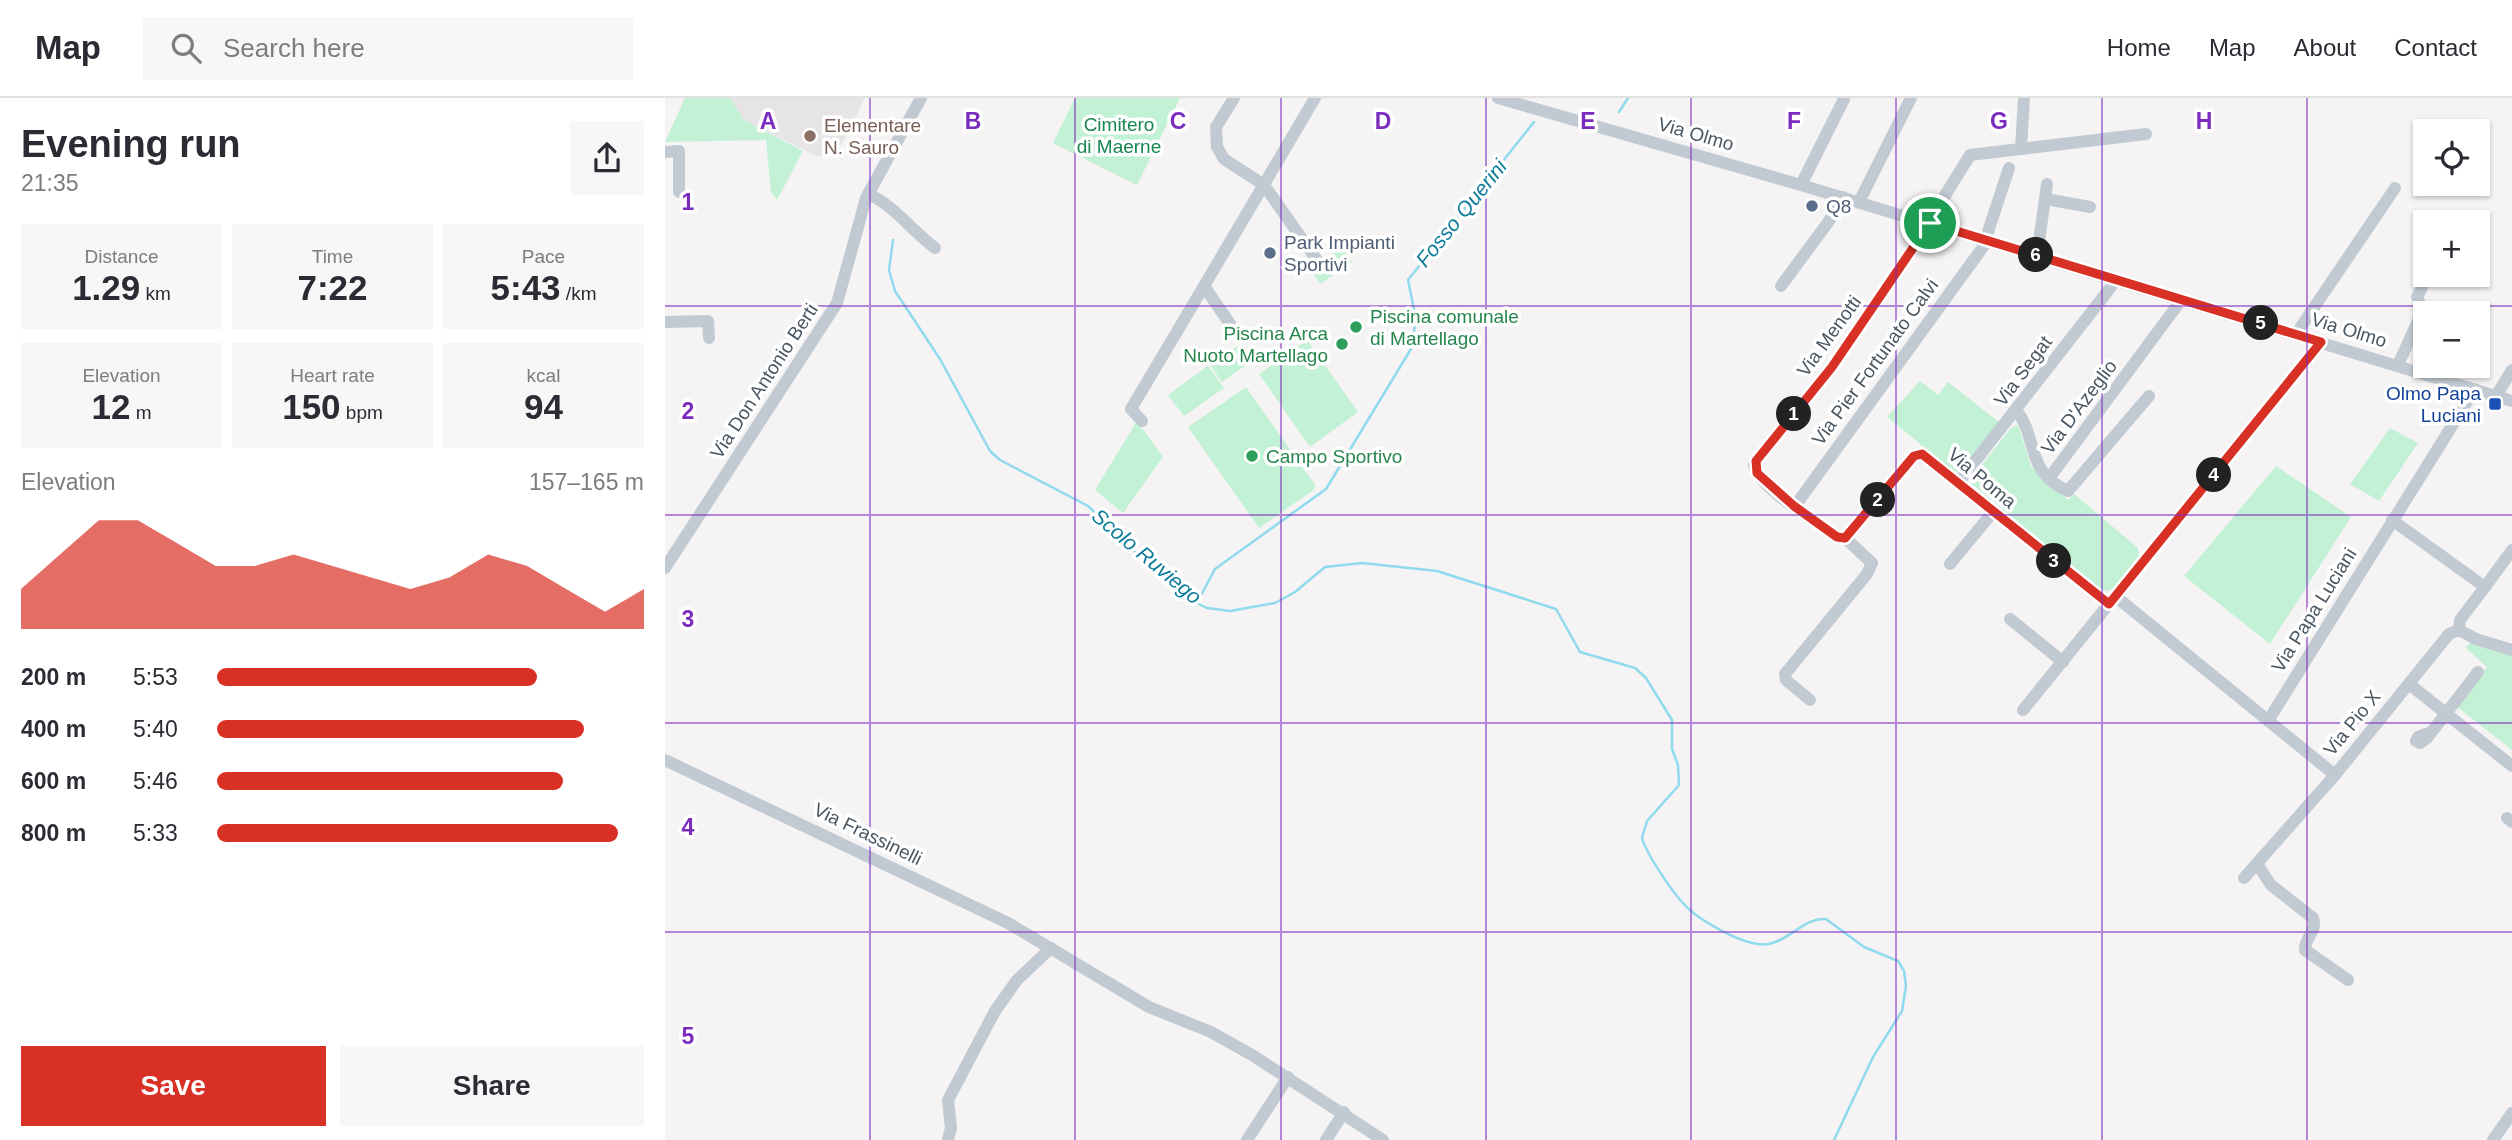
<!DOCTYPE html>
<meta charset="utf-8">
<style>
body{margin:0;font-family:Arial,sans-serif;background:#f7f7f7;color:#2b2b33;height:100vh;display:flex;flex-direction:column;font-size:26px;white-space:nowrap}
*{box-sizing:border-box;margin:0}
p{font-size:23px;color:#7c7c81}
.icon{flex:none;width:38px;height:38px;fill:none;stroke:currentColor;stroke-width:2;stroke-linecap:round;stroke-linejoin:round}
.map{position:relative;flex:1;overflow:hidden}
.details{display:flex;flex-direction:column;background:#fff;width:665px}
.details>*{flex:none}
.tools{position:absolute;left:1748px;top:21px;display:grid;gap:14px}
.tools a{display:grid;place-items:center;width:77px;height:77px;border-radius:0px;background:#fff;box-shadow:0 2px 5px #0004;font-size:35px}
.pin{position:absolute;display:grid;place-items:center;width:60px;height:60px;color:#fff;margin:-30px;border:4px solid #fff;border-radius:50%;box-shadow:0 2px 7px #0007}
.km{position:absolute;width:35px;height:35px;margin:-18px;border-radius:50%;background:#222;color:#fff;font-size:19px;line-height:35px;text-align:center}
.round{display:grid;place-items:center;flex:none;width:74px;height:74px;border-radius:0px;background:#f7f7f7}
.head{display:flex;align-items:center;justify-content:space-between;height:119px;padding:0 21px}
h1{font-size:38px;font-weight:800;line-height:52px}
.metrics{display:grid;grid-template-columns:repeat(3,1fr);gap:10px;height:119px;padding:7px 21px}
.metrics div{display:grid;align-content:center;border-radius:0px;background:#f7f7f7;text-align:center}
.metrics b{font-size:35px;font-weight:800}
.metrics small{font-size:19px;font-weight:400}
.metrics p{font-size:19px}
.chart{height:196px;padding:14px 21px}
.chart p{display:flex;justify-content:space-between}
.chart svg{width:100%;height:126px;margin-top:7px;fill:#d93025;opacity:.7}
.button{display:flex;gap:14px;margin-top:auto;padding:14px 21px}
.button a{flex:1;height:80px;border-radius:0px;background:#d93025;color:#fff;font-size:28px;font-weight:800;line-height:80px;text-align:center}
.button a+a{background:#f7f7f7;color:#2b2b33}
ul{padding:0 21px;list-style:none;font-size:23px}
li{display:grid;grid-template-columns:112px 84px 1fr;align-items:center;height:52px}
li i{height:18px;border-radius:9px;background:#d93025}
header{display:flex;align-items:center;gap:42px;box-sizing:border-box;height:98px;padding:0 35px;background:#fff;border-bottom:2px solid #e1e1e2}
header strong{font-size:33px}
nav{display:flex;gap:38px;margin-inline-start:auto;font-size:24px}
.search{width:490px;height:63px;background:#f7f7f7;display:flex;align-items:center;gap:18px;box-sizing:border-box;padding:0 24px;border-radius:0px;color:#7c7c81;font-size:26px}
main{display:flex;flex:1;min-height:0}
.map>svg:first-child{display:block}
.education{fill:#e6e4e5}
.green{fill:#c3f1d5}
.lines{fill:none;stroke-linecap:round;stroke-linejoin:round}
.stream{stroke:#90daee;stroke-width:2.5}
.minor{stroke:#c1cad2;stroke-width:12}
.route-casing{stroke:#fff;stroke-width:14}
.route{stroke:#d93025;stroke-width:9}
.grid{fill:none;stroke:#7b2cbf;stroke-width:2;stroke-opacity:0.55}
.education-dot{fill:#8d6e63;stroke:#fff;stroke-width:2.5}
.service-dot{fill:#5c6f8a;stroke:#fff;stroke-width:2.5}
.leisure-dot{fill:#2e9e5b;stroke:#fff;stroke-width:2.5}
.transit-dot{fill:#1a4fb4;stroke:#fff;stroke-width:2.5}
.labels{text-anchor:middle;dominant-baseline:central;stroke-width:7;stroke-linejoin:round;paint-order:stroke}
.park-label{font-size:19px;fill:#17864f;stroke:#fff}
.education-label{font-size:19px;fill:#785e54;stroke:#fff;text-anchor:start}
.street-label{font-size:19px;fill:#4a5661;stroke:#fff}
.service-label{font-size:19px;fill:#4e5e75;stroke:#fff;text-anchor:start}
.leisure-label{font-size:19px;fill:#27864d;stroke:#fff;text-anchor:start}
.transit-label{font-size:19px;fill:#164399;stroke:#fff;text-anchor:end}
.water-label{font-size:21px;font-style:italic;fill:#0c7c9b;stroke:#fff}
.grid-label{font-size:23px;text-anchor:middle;font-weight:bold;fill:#7b2cbf;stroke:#fff;stroke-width:7;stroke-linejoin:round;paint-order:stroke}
</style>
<header>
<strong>Map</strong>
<div class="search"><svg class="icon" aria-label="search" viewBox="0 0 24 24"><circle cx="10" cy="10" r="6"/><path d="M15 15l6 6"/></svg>Search here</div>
<nav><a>Home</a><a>Map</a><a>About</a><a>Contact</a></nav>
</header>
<main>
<section class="details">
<div class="head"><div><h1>Evening run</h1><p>21:35</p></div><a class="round"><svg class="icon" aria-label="share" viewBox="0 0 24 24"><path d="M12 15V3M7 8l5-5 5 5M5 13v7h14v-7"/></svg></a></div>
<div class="metrics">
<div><p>Distance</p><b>1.29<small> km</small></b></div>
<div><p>Time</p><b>7:22</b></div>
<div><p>Pace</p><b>5:43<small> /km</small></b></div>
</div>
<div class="metrics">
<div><p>Elevation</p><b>12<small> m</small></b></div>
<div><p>Heart rate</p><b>150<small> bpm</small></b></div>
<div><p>kcal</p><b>94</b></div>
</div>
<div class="chart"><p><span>Elevation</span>157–165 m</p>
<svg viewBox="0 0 160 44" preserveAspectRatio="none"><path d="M0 44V30L10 18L20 6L30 6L40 14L50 22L60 22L70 18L80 22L90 26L100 30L110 26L120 18L130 22L140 30L150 38L160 30V44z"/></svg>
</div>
<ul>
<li><b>200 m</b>5:53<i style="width:75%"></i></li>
<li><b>400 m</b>5:40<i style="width:86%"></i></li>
<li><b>600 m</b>5:46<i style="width:81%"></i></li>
<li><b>800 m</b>5:33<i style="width:94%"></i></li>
</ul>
<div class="button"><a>Save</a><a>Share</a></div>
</section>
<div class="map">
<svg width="1847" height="1042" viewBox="0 0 1847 1042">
<rect width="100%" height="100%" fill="#f5f3f3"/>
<path class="education" d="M 65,0 L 200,0 L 170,59 L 161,56 L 153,59 L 79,22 Z"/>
<g class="green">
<path d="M 20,0 L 65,0 L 79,22 L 138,53 L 112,102 L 106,94 L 101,42 L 0,44 Z"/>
<path d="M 410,0 L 515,0 L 472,87 L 388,45 Z"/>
<path d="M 677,150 L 687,164 L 655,186 L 646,172 Z"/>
<path d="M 642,242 L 693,314 L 645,349 L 594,276 Z"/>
<path d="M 573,248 L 584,265 L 557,284 L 545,267 Z"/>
<path d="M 543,268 L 559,290 L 519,318 L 503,297 Z"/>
<path d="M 1255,283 L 1273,297 L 1283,284 L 1335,325 L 1296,373 L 1290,374 L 1222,319 Z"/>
<path d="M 581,289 L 650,387 L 650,391 L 594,430 L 523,329 Z"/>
<path d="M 472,323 L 498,359 L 458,415 L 430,392 Z"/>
<path d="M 1353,327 L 1366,368 L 1403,402 L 1409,396 L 1473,450 L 1474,460 L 1448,492 L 1437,493 L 1307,386 L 1309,377 L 1346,330 Z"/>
<path d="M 1725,330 L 1753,345 L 1714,403 L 1685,386 Z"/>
<path d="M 1611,368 L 1686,419 L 1605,546 L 1519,478 Z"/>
<path d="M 1805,544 L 1847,557 L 1847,652 L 1791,608 L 1822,569 L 1801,550 Z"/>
</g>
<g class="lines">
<g class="stream">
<path d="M 954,14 L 963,0"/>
<path d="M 228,142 L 224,172 L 230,193 L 275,261 L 325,353 L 335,362 L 423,408 L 472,456 L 532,505 L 542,510 L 565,513 L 610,505 L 630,494 L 660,469 L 697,465 L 772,473 L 891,511 L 915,554 L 970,570 L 981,580 L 1007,622 L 1007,651 L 1013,667 L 1014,687 L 982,723 L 977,740 C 981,755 1006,792 1017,804 C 1031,821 1081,850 1103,846 C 1124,843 1140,819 1161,821 L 1199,849 L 1233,863 L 1239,873 L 1241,888 L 1237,913 L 1208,959 L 1169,1042"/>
<path d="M 532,505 L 550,471 L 661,391 L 746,251 L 751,221 L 743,182 L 869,24"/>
</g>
<g class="minor">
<path d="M 569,0 L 551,29 L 552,49 L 559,61 L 599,87 L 654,165"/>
<path d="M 833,0 L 1136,87 L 1847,303"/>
<path d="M 1356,51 L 1359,0"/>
<path d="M 0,54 L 14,53 L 14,94"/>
<path d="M 1136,87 L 1179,1"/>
<path d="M 203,96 C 229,107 247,133 270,150"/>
<path d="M 1381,101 L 1425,109"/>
<path d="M 1194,104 L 1246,0"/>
<path d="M 1263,125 L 1305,57 L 1481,36"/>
<path d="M 1372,158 L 1382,86"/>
<path d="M 1116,188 L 1164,123 L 1178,99"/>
<path d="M 0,224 L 43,223 L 44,240"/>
<path d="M 565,226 L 539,188 L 650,0"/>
<path d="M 1631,236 L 1730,90"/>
<path d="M 1733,267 L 1758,212 L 1752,199 L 1763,177"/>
<path d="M 1831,298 L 1847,272"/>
<path d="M 1352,313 C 1373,340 1360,374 1403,393 L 1484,298"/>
<path d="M 477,323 L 466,311 L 539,188"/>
<path d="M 1385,379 L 1517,201"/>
<path d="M 1293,385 L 1446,189 L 1449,181"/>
<path d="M 1130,408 L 1318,149 L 1344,70"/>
<path d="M 1727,422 L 1820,489 L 1795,522 L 1794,532"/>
<path d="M 1180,440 L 1249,358 L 1257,356 L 1444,506"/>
<path d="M 1285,466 L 1328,414"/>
<path d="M 0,470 L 172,205 L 201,100 L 256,0"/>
<path d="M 1820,489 L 1847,452"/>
<path d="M 1450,498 L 1670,677"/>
<path d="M 1345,521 L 1398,564"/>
<path d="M 1794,532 L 1811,541 L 1847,552"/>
<path d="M 1744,586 L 1847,668"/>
<path d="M 1145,602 L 1121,582 L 1120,576 L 1202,476 L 1207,465 L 1180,440 L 1172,439 C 1152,424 1094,391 1089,367 L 1167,269 L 1265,126"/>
<path d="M 1358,612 L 1656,244"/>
<path d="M 1603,623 L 1810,291"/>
<path d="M 1764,635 L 1753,639 L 1751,643 L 1755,645 L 1762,640 L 1813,574"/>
<path d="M 0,662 L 343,825 L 484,909 L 546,934 L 587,957 L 718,1042"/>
<path d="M 1842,720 L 1847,724"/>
<path d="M 1592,766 L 1606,787 L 1648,820 C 1653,833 1639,840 1640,852 L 1683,882"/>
<path d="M 1579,780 L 1670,677 L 1784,536 L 1794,532"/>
<path d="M 283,1042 L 286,1030 L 283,1002 L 330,913 L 352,882 L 386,850"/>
<path d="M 582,1042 L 623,979"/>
<path d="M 661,1042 L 679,1014"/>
<path d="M 1828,1042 L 1847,1015"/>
</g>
</g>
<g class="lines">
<defs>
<path id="route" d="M 1265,125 L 1656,244 L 1444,506 L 1257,356 L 1249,358 L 1180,440 L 1172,439 L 1129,408 L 1092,375 L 1091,363 L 1167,269 Z"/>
</defs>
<use href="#route" class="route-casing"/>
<use href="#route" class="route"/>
</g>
<path class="grid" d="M 205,0 L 205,1042M 410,0 L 410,1042M 616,0 L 616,1042M 821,0 L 821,1042M 1026,0 L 1026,1042M 1231,0 L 1231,1042M 1437,0 L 1437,1042M 1642,0 L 1642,1042M 0,208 L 1847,208M 0,417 L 1847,417M 0,625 L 1847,625M 0,834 L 1847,834"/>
<circle class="education-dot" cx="145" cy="38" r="7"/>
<g class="service-dot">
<circle cx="1147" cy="108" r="7"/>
<circle cx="605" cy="155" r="7"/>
</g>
<g class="leisure-dot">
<circle cx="691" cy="229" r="7"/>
<circle cx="677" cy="246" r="7"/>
<circle cx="587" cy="358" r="7"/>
</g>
<rect class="transit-dot" x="1823" y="299" width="14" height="14" rx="3.5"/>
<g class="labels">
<g class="park-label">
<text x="454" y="26">Cimitero<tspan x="454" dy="22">di Maerne</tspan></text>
</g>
<g class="education-label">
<text x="159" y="27">Elementare<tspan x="159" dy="22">N. Sauro</tspan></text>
</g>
<g class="street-label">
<text transform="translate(1031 36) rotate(16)">Via Olmo</text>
<text transform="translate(1684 232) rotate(17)">Via Olmo</text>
<text transform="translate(1164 238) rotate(-54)">Via Menotti</text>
<text transform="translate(1210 264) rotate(-54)">Via Pier Fortunato Calvi</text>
<text transform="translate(1358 273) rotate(-53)">Via Segat</text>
<text transform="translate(99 283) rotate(-57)">Via Don Antonio Berti</text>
<text transform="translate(1414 309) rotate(-53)">Via D'Azeglio</text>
<text transform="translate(1317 380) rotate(40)">Via Poma</text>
<text transform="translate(1649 512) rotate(-58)">Via Papa Luciani</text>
<text transform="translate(1687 625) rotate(-51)">Via Pio X</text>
<text transform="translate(203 736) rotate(26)">Via Frassinelli</text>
</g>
<g class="service-label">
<text x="1161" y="108">Q8</text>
<text x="619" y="144">Park Impianti<tspan x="619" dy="22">Sportivi</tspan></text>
</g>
<g class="leisure-label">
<text x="705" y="218">Piscina comunale<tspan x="705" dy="22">di Martellago</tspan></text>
<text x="663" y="235" text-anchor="end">Piscina Arca<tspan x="663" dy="22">Nuoto Martellago</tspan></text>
<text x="601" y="358">Campo Sportivo</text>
</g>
<g class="transit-label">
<text x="1816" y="295">Olmo Papa<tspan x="1816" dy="22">Luciani</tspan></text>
</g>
<g class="water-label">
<text transform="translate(796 115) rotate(-51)">Fosso Querini</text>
<text transform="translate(482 458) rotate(40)">Scolo Ruviego</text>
</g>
</g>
<g class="grid-label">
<text x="103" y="31">A</text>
<text x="308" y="31">B</text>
<text x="513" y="31">C</text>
<text x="718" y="31">D</text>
<text x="923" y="31">E</text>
<text x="1129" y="31">F</text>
<text x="1334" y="31">G</text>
<text x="1539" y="31">H</text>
<text x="23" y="112">1</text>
<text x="23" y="321">2</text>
<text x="23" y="529">3</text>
<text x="23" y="737">4</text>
<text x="23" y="946">5</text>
</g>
</svg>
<div class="tools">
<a><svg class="icon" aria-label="locate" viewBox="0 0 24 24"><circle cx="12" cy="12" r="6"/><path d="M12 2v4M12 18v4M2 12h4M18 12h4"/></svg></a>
<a>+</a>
<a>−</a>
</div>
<div class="pin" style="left:1265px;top:125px;background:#1e9e55"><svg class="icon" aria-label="arrive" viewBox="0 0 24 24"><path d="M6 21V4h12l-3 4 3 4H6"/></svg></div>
<b class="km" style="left:1129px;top:316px">1</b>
<b class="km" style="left:1213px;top:402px">2</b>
<b class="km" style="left:1389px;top:463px">3</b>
<b class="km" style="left:1549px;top:377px">4</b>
<b class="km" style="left:1596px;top:225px">5</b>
<b class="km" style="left:1371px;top:157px">6</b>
</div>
</main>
